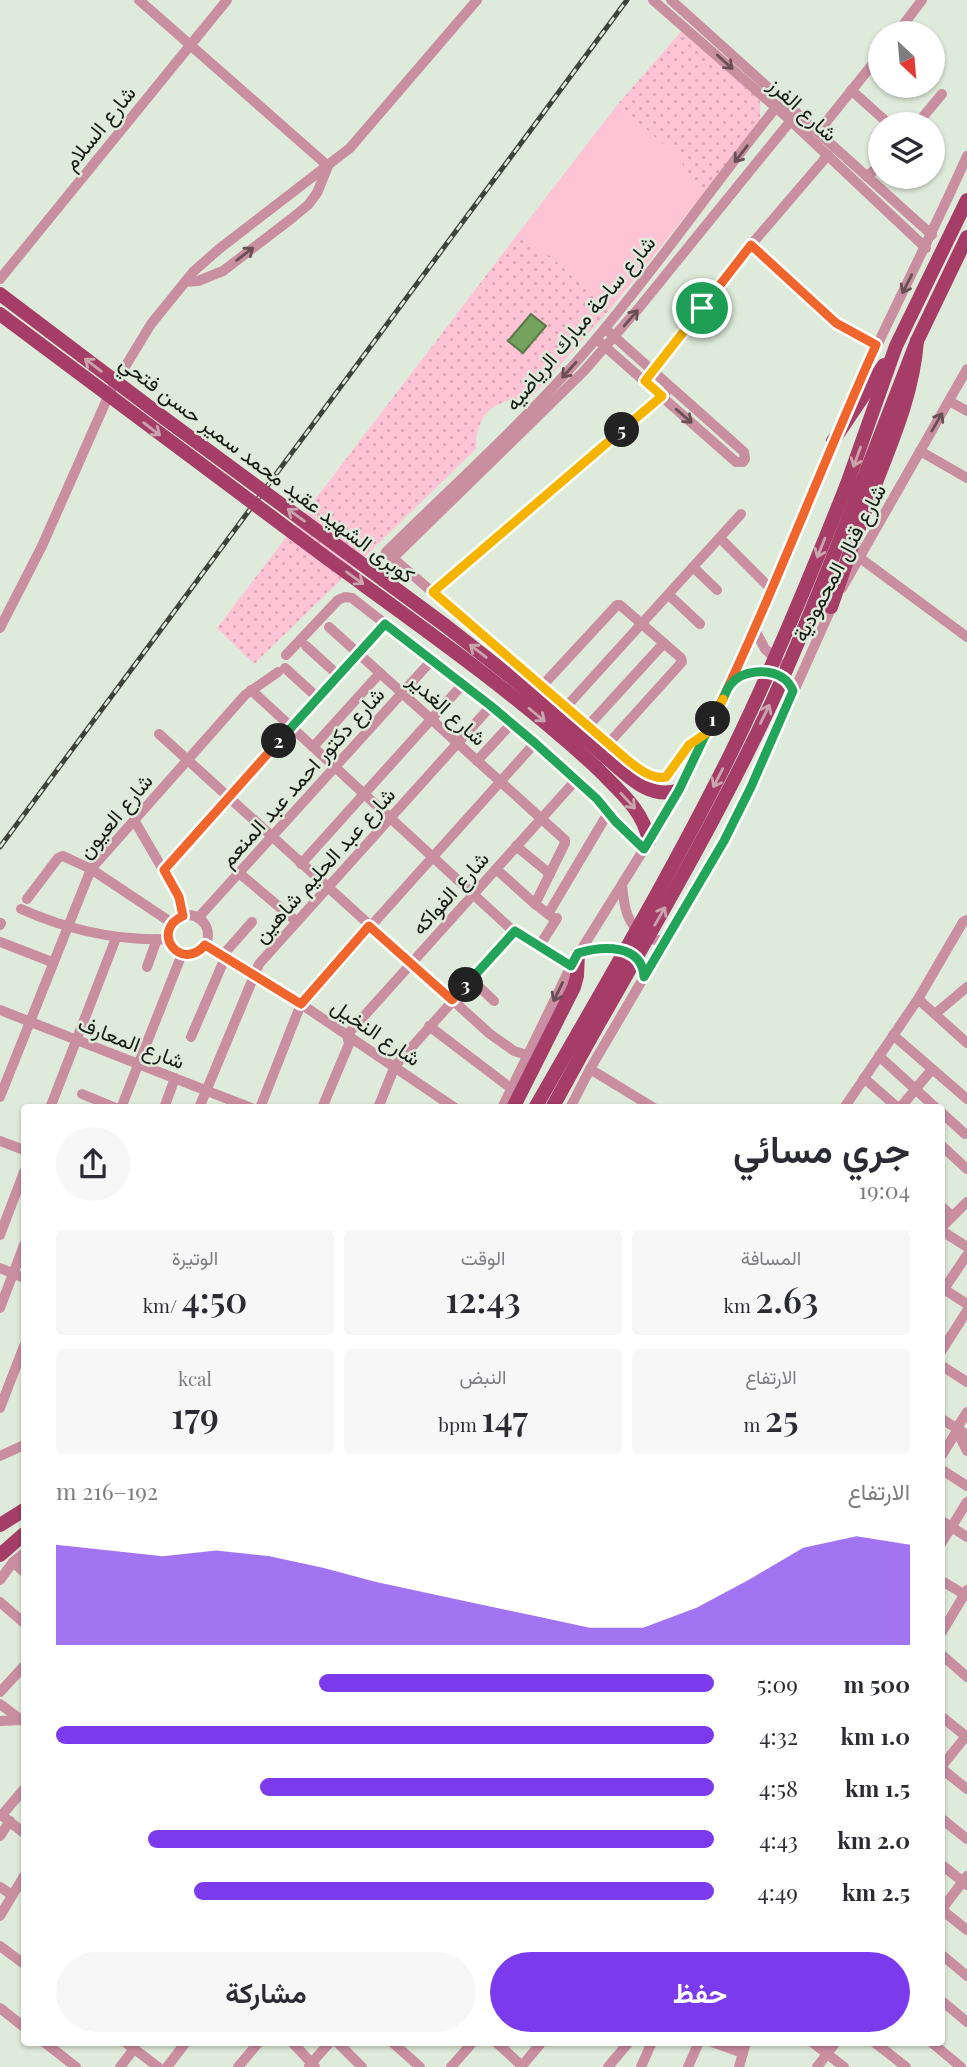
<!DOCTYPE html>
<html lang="ar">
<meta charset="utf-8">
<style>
body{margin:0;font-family:"Playfair Display",Vazirmatn,serif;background:#f7f7f7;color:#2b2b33;direction:rtl;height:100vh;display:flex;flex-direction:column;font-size:26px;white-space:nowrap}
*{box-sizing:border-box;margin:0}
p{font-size:23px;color:#7c7c81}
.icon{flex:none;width:38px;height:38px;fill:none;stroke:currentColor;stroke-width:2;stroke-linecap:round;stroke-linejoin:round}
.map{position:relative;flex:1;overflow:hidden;direction:ltr}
.sheet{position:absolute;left:21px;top:1104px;width:924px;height:942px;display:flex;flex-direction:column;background:#fff;border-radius:7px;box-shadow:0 2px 5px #0004;direction:rtl}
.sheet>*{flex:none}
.needle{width:46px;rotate:154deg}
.buttons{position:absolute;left:868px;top:21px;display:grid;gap:14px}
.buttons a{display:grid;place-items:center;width:77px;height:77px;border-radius:50%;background:#fff;box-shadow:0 2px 5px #0004;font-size:35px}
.pin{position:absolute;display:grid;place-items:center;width:60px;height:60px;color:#fff;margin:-30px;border:4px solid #fff;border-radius:50%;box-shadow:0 2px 7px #0007}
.km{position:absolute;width:35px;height:35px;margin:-18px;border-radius:50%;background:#222;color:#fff;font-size:19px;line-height:35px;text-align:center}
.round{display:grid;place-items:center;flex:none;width:74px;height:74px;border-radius:37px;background:#f7f7f7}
.head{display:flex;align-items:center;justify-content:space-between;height:119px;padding:0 35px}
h1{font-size:38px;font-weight:600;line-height:52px}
.metrics{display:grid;grid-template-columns:repeat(3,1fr);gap:10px;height:119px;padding:7px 35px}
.metrics div{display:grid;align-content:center;border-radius:7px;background:#f7f7f7;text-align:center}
.metrics b{font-size:35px;font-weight:600}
.metrics small{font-size:19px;font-weight:400}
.metrics p{font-size:19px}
.chart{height:196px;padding:14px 35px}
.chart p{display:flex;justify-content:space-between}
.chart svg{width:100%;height:126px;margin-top:7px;fill:#7c3aed;opacity:.7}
.button{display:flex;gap:14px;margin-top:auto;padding:14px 35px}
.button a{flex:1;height:80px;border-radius:42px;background:#7c3aed;color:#fff;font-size:28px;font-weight:600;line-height:80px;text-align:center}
.button a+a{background:#f7f7f7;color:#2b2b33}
ul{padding:0 35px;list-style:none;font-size:23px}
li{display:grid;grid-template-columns:112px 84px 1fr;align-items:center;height:52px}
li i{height:18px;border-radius:9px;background:#7c3aed}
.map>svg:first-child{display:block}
.park{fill:#fec3d5}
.garden{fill:url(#garden-dots)}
.water{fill:#74a35d;stroke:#587a47;stroke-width:2}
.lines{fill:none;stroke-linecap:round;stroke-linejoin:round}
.minor{stroke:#ca8ea1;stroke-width:10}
.major{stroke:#a63d67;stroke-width:14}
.rail-casing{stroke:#3d433b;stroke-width:5}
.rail{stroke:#dfebda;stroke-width:2.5;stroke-dasharray:8;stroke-linecap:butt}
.major-bridge{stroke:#a63d67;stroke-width:14}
.oneway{stroke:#684f54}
.oneway2{stroke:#c8a5ac}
.split-1-casing{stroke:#fff;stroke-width:14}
.split-2-casing{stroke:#fff;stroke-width:14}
.split-3-casing{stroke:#fff;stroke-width:14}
.split-4-casing{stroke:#fff;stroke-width:14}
.split-5-casing{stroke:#fff;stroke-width:14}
.split-6-casing{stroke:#fff;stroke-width:14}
.split-1{stroke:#f0652b;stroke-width:9}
.split-2{stroke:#22a559;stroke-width:9}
.split-3{stroke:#f0652b;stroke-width:9}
.split-4{stroke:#22a559;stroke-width:9}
.split-5{stroke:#f5b400;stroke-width:9}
.split-6{stroke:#f5b400;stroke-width:9}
.labels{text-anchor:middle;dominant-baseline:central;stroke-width:5;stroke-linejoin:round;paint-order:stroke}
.street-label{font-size:21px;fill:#171b15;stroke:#dfebda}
</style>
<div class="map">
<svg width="967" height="2067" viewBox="0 0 967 2067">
<defs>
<pattern id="garden-dots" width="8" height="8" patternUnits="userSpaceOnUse" patternTransform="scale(1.75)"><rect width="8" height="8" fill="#fec3d5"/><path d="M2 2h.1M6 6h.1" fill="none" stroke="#d9a7b6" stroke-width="1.8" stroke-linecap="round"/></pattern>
</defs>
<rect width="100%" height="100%" fill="#dfebda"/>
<path class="park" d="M 618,104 L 683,161 L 685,174 L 705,192 L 611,308 L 520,231 Z"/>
<g class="garden">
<path d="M 685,27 L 760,91 L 760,121 L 705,192 L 685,174 L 682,161 L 618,104 Z"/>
<path d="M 520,231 L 611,308 L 530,399 C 496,397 475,414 476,449 L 254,664 L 217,628 Z"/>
</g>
<path class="water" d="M 531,314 L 546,326 L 523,353 L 508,341 Z"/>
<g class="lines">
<g class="minor">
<path d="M 139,0 L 328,166"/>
<path d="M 653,0 L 790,120 L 926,248"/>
<path d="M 671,0 L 932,235"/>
<path d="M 897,33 L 922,0"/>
<path d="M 851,90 L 889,124"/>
<path d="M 917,124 L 942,94"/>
<path d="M 818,132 L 880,55"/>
<path d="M 867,177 L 880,164"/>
<path d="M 751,245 L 836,323 L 876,345"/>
<path d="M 0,279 L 227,0"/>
<path d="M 185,282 L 198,281 L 223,271 L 291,219 L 308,205 L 317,193 L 328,166"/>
<path d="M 601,343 L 736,462 L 743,462 L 745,459 L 744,452 L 609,332"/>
<path d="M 649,376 L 751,245 L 828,155"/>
<path d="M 949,401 L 967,411"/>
<path d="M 844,416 C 884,328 928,243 967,156"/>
<path d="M 920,451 L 967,478"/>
<path d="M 720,538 L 772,590"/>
<path d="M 393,558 L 584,371 L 638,309 L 797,113"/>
<path d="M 860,558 L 967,637"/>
<path d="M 693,567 L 717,590"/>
<path d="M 842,588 L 967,369"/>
<path d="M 433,592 L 666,392"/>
<path d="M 669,595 L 700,624"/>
<path d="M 329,627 L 565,840 L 565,843 L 535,904"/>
<path d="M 0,628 L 42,546 L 111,390 L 151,324 L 194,271 L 219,249 L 350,148 L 477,0"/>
<path d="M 755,630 L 765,649 L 778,661"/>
<path d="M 306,646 L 339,676"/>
<path d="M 286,655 L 338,600 L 345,597 L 352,598 L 491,706 L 535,743 L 598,799 L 615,821 L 644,849"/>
<path d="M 285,668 L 318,698"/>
<path d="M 731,684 C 744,674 757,670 774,674"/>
<path d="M 542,686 L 617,605 L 620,605 L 681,658 L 682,662 L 608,744"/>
<path d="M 251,690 L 509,927 L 571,966"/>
<path d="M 566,707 L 741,514"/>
<path d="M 588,726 L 664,643"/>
<path d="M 708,732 L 689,745 L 666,777 C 648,782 621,755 608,744 L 386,552 C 453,486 523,423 585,352 C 655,271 715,182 782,100"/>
<path d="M 159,734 L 490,1034 L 514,1051 L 527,1055"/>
<path d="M 313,747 L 380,673"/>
<path d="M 477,761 L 512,723"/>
<path d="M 134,820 L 179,897 L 183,916"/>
<path d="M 516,846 L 550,874"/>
<path d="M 301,864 L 463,684"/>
<path d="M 496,869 L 535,904 L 556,920"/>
<path d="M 164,870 L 227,797 L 385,624"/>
<path d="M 239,873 L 296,921"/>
<path d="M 622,885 C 624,905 626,926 646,936 C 654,941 660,942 668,937"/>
<path d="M 27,899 L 58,858 L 63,856 L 91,869 L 172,923"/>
<path d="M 21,909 C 68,930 116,941 168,939"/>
<path d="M 548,914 L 608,813"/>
<circle cx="188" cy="935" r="20"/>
<path d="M 198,918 L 432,660"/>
<path d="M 0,925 L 1,923"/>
<path d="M 0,942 L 52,962"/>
<path d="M 205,945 L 301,1004 L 455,1108"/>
<path d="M 540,945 L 557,918"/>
<path d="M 578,953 L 611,947 L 631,955"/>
<path d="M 222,956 L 252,922"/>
<path d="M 147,967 L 157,939"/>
<path d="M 471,979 L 494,1001"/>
<path d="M 918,999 L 967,1043"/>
<path d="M 0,1010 L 251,1108"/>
<path d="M 935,1014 L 967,987"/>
<path d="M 429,1026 L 512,1089"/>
<path d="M 893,1035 L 967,1099"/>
<path d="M 191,1037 L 225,958"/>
<path d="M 879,1056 L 936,1108"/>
<path d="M 590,1069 L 654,1108"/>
<path d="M 864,1078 L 898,1108"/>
<path d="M 82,1094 L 116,1108"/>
<path d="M 0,1097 L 91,869 L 245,695 L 278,672"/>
<path d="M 50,1108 L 116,938"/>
<path d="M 121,1108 L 182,954"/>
<path d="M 164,1108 L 175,1078"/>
<path d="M 199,1108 L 259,964 L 491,706"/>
<path d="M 260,1108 L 301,1004 L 535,743"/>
<path d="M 322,1108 L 349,1044 L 347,1035 L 576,780"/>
<path d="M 378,1108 L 395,1066 L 515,931"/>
<path d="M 502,1108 L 571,966 L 649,841 L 694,761 L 755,630 L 835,437"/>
<path d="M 570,1108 L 590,1069 L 724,841 L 751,787 L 834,602"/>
<path d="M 844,1108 L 918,999 L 963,922 L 967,920"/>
<path d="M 900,1108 L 932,1069"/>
<path d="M 942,1113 L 965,1134"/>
<path d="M 0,1141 L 24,1150"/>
<path d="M 942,1146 L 967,1169"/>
<path d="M 942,1207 L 952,1216"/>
<path d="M 942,1227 L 967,1202"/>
<path d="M 942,1231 L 967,1247"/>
<path d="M 0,1235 L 24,1172"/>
<path d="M 0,1268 L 24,1278"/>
<path d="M 942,1288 L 967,1304"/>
<path d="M 942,1292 L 967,1255"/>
<path d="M 0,1308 L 24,1245"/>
<path d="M 942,1350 L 967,1311"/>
<path d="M 942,1366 L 967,1382"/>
<path d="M 0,1408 L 24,1346"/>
<path d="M 942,1419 L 967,1435"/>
<path d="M 957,1428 L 967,1412"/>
<path d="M 957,1431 L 967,1451"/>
<path d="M 942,1455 L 958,1429"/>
<path d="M 0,1456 L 24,1445"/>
<path d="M 942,1470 L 967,1486"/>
<path d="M 942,1521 L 967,1537"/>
<path d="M 942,1542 L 967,1502"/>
<path d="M 13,1562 L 24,1572"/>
<path d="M 0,1580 L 13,1562 L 24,1553"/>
<path d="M 942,1581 L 967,1596"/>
<path d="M 0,1602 L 24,1623"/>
<path d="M 942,1632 L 967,1590"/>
<path d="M 942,1655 L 967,1677"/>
<path d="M 0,1692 L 24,1666"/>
<path d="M 0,1704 L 24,1722"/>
<path d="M 942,1717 L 967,1737"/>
<path d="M 0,1721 L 21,1720"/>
<path d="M 942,1766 L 966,1736"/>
<path d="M 942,1769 L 967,1789"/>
<path d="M 0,1814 L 24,1833"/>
<path d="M 2,1815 L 24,1789"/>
<path d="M 942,1819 L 967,1839"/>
<path d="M 0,1836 L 10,1821"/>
<path d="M 942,1865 L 967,1885"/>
<path d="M 0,1887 L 12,1895"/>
<path d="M 942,1909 L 967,1876"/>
<path d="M 942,1910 L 967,1930"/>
<path d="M 0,1916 L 24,1876"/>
<path d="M 0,1946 L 24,1964"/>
<path d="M 942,1955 L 967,1976"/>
<path d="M 942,2001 L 967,2022"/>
<path d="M 0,2008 L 24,2027"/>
<path d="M 44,2042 L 76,2067"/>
<path d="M 125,2042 L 158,2067"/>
<path d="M 292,2042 L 315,2067"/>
<path d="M 337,2042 L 362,2067"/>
<path d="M 392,2042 L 420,2067"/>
<path d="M 496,2042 L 522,2066"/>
<path d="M 712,2042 L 743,2053"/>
<path d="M 812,2042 L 844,2067"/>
<path d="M 874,2042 L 906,2067"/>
<path d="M 931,2042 L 961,2067"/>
<path d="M 309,2066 L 330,2042"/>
<path d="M 120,2067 L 134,2049"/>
<path d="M 167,2067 L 186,2042"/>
<path d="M 238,2067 L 259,2042"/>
<path d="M 451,2067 L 473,2042"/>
<path d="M 521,2067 L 542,2042"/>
<path d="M 608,2067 L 629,2042"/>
<path d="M 641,2067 L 652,2042"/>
<path d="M 688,2067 L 699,2042"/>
<path d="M 739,2067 L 746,2042"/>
<path d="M 817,2067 L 836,2042"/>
</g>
<g class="major">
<path d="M 833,441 L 884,365"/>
<path d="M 847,484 L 896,346 L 967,200"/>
<path d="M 861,485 L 917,341 L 967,237"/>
<path d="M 831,607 C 844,568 858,529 873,490 C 892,441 913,394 917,341"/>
<path d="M 606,757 C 627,775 650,801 679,790"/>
<path d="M 597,768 C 618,790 643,809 649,841"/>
<path d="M 513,1108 L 574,987 L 577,976 L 578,953"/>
<path d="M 535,1108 L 578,1033"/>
<path d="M 552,1108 L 590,1039"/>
<path d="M 0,1525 L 24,1510"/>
<path d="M 0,1555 L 24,1534"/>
</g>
<defs>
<path id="rail" d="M 0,847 L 627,0"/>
</defs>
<use href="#rail" class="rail-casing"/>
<use href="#rail" class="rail"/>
<g class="major-bridge">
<path d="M 0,294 L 160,415 L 446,626 L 511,677 L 606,757"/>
<path d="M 0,314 C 109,396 218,478 328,559 C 420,626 513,691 597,768"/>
<path d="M 578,1033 C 631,941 684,848 731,753 C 774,665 811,575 847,484"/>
<path d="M 590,1039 C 653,928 718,818 772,702 C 804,631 833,558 861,485"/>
</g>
</g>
<defs><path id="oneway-shaft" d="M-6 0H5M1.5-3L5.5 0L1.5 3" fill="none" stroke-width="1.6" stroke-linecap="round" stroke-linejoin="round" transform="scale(1.75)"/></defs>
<g class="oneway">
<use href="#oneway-shaft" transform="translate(725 62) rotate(42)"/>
<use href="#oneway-shaft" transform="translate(741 154) rotate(128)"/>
<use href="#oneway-shaft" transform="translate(245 254) rotate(-37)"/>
<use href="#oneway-shaft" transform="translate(907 284) rotate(117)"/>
<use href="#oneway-shaft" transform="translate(631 318) rotate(-49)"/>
<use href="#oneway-shaft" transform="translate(569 370) rotate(132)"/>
<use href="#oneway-shaft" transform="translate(684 416) rotate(41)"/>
<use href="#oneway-shaft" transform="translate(937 422) rotate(-60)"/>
<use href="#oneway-shaft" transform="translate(558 992) rotate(116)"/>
</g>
<g class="oneway2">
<use href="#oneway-shaft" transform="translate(93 365) rotate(-143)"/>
<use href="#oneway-shaft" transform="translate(152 429) rotate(37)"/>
<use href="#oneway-shaft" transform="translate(857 457) rotate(110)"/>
<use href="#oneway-shaft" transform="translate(296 515) rotate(-144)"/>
<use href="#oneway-shaft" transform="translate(821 548) rotate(112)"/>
<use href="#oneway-shaft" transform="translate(355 578) rotate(36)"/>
<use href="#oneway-shaft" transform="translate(478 651) rotate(-142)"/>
<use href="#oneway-shaft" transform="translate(765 714) rotate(-64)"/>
<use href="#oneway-shaft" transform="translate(537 715) rotate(40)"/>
<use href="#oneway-shaft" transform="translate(718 778) rotate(117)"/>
<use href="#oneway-shaft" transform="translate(628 801) rotate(47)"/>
<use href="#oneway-shaft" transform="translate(660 916) rotate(-60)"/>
</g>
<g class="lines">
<defs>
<path id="split-1" d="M 702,308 L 751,245 L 836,323 L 876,345 C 820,469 772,597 713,719"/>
<path id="split-2" d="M 279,741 L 385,624 L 491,706 L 535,743 L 597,799 L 615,821 L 644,849 L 679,790 L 713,719"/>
<path id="split-3" d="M 279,741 L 164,870 L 179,897 L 183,916 C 149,931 181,973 205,945 L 301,1004 L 369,926 L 452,1000 L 466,985"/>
<path id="split-4" d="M 466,985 L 515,931 L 571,966 L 578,953 C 602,946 642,943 644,977 L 724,841 L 751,787 L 793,691 C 791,686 788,681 783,678 C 769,668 742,670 731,684 C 727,688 725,695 723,699"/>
<path id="split-5" d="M 622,430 L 433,592 L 625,758 C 636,767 651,780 666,777 L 689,745 L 708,732 L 723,699"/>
<path id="split-6" d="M 622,430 L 662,396 L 645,381 L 702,308"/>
</defs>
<use href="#split-1" class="split-1-casing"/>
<use href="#split-2" class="split-2-casing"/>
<use href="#split-3" class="split-3-casing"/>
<use href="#split-4" class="split-4-casing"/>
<use href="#split-5" class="split-5-casing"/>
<use href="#split-6" class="split-6-casing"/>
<use href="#split-1" class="split-1"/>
<use href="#split-2" class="split-2"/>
<use href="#split-3" class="split-3"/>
<use href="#split-4" class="split-4"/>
<use href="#split-5" class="split-5"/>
<use href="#split-6" class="split-6"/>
</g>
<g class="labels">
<g class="street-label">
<text transform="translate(804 108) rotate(42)">شارع الفرز</text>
<text transform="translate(98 127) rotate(-51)">شارع السلام</text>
<text transform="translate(579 322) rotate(-50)">شارع ساحة مبارك الرياضيه</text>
<text transform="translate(268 468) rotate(37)">كوبرى الشهيد عقيد محمد سمير حسن فتحي</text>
<text transform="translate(838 562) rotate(-62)">شارع قنال المحمودية</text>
<text transform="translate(448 708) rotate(42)">شارع الغدير</text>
<text transform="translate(301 776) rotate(-48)">شارع دكتور احمد عبد المنعم</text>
<text transform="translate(114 815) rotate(-50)">شارع العيون</text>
<text transform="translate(323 864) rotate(-48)">شارع عبد الحليم شاهين</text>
<text transform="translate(449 892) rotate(-48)">شارع الفواكه</text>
<text transform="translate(377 1031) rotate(34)">شارع النخيل</text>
<text transform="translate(132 1041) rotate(21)">شارع المعارف</text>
</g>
</g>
</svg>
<div class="buttons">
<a><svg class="needle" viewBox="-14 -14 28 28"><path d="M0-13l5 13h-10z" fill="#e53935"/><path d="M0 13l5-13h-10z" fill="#7c7c81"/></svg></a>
<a><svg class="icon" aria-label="layers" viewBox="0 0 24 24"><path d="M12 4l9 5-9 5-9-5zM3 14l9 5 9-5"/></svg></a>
</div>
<div class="pin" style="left:702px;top:308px;background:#1e9e55"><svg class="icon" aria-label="arrive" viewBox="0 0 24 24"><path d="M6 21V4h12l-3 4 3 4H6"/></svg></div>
<b class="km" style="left:713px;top:719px">1</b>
<b class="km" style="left:279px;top:741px">2</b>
<b class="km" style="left:466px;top:985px">3</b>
<b class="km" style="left:622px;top:430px">5</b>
<section class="sheet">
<div class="head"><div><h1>جري مسائي</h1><p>19:04</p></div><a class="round"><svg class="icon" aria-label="share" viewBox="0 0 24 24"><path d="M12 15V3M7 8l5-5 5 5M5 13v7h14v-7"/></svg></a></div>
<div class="metrics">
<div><p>المسافة</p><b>2.63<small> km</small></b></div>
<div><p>الوقت</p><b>12:43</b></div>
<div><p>الوتيرة</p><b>4:50<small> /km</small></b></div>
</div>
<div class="metrics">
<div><p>الارتفاع</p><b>25<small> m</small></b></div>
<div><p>النبض</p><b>147<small> bpm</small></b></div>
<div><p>kcal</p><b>179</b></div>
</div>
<div class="chart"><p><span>الارتفاع</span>192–216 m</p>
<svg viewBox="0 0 160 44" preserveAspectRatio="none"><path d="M0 44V9L10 11L20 13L30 11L40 13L50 17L60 22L70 26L80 30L90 34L100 38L110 38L120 31L130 21L140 10L150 6L160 9V44z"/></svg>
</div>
<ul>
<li><b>500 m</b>5:09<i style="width:60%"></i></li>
<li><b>1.0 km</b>4:32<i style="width:100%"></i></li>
<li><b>1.5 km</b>4:58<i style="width:69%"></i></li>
<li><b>2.0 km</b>4:43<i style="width:86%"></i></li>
<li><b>2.5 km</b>4:49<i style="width:79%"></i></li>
</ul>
<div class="button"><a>حفظ</a><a>مشاركة</a></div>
</section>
</div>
